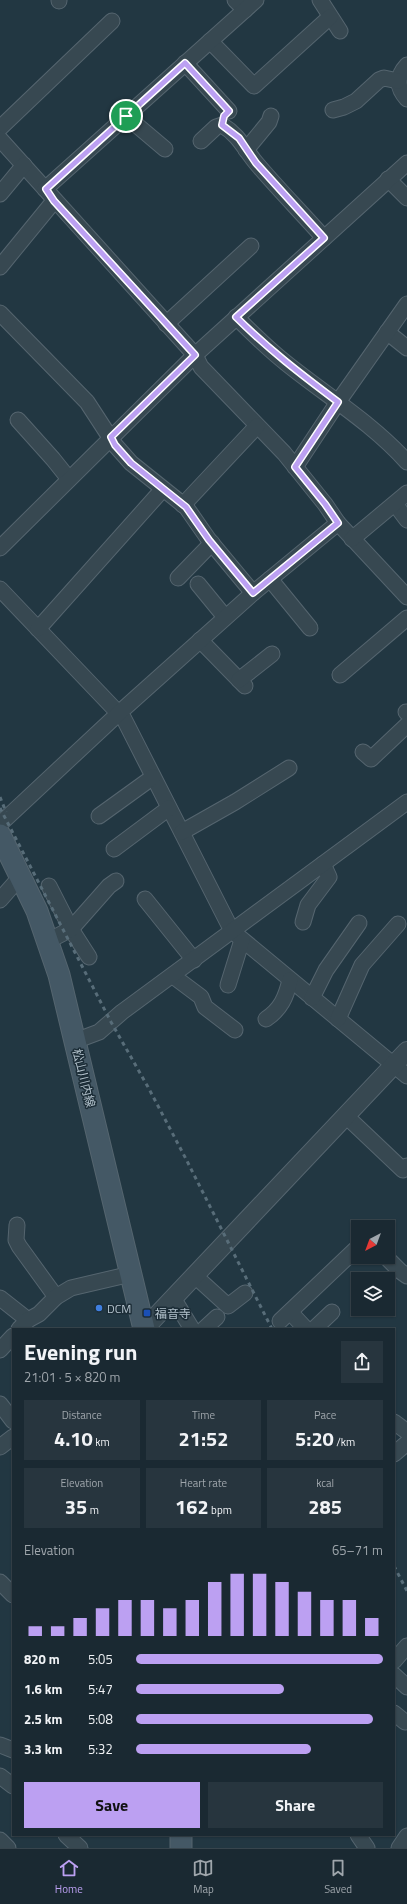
<!DOCTYPE html>
<meta charset="utf-8">
<style>
body{margin:0;font-family:"Titillium Web","Noto Sans JP",sans-serif;background:#27353e;color:#f1f3f6;height:100vh;display:flex;flex-direction:column;font-size:15px;white-space:nowrap}
*{box-sizing:border-box;margin:0}
p{font-size:13px;color:#9fa6ac}
.icon{flex:none;width:22px;height:22px;fill:none;stroke:currentColor;stroke-width:2;stroke-linecap:round;stroke-linejoin:round}
.map{position:relative;flex:1;overflow:hidden}
.drawer{position:absolute;left:12px;top:1328px;width:383px;height:508px;display:flex;flex-direction:column;background:#1a2932;border-radius:0px;box-shadow:0 1px 3px #0004,0 0 0 1px #38454d}
.drawer>*{flex:none}
.needle{width:26px;rotate:221deg}
.tools{position:absolute;left:351px;top:1220px;display:grid;gap:8px}
.tools a{display:grid;place-items:center;width:44px;height:44px;border-radius:0px;background:#1a2932;box-shadow:0 1px 3px #0004,0 0 0 1px #38454d;font-size:20px}
.pin{position:absolute;display:grid;place-items:center;width:34px;height:34px;color:#fff;margin:-17px;border:2px solid #fff;border-radius:50%;box-shadow:0 1px 4px #0007}
.round{display:grid;place-items:center;flex:none;width:42px;height:42px;border-radius:0px;background:#27353e}
.headline{display:flex;align-items:center;justify-content:space-between;height:68px;padding:0 12px}
h1{font-size:22px;font-weight:700;line-height:30px}
.figures{display:grid;grid-template-columns:repeat(3,1fr);gap:6px;height:68px;padding:4px 12px}
.figures div{display:grid;align-content:center;border-radius:0px;background:#27353e;text-align:center}
.figures b{font-size:20px;font-weight:700}
.figures small{font-size:11px;font-weight:400}
.figures p{font-size:11px}
.chart{height:112px;padding:8px 12px}
.chart p{display:flex;justify-content:space-between}
.chart svg{width:100%;height:72px;margin-top:4px;stroke:#bca0f2;stroke-width:6}
.primary-button{display:flex;gap:8px;margin-top:auto;padding:8px 12px}
.primary-button a{flex:1;height:46px;border-radius:0px;background:#bca0f2;color:#111;font-size:16px;font-weight:700;line-height:46px;text-align:center}
.primary-button a+a{background:#27353e;color:#f1f3f6}
ul{padding:0 12px;list-style:none;font-size:13px}
li{display:grid;grid-template-columns:64px 48px 1fr;align-items:center;height:30px}
li i{height:10px;border-radius:5px;background:#bca0f2}
.menu{display:flex;justify-content:space-around;align-items:center;height:56px;border-top:1px solid #38454d;background:#1a2932;font-size:11px;color:#9fa6ac}
.menu a{display:grid;justify-items:center;gap:2px}
.menu .current{color:#bca0f2}
.map>svg:first-child{display:block}
.lines{fill:none;stroke-linecap:round;stroke-linejoin:round}
.minor-casing{stroke:#55656f;stroke-width:17}
.tertiary-casing{stroke:#55656f;stroke-width:20}
.secondary-casing{stroke:#55656f;stroke-width:23}
.minor{stroke:#374851;stroke-width:15}
.tertiary{stroke:#374851;stroke-width:18}
.secondary{stroke:#445865;stroke-width:21}
.rail{stroke:#586d79;stroke-width:3;stroke-dasharray:4 4;stroke-linecap:butt}
.route-casing{stroke:#fff;stroke-width:8}
.route{stroke:#bca0f2;stroke-width:5}
.shop-dot{fill:#3f7fe0;stroke:#1c2d37;stroke-width:1.5}
.transit-dot{fill:#1a4fb4;stroke:#1c2d37;stroke-width:1.5}
.labels{text-anchor:middle;dominant-baseline:central;stroke-width:3;stroke-linejoin:round;paint-order:stroke}
.street-label{font-size:12px;fill:#b3c2cc;stroke:#1c2d37}
.poi-label{font-size:12px;fill:#b3c2cc;stroke:#1c2d37;text-anchor:start}
</style>
<div class="map">
<svg width="407" height="1848" viewBox="0 0 407 1848">
<rect width="100%" height="100%" fill="#223742"/>
<g class="lines">
<defs>
<g id="minor">
<path d="M 59,0 L 59,1"/>
<path d="M 235,0 L 245,10"/>
<path d="M 320,0 L 340,31"/>
<path d="M 210,41 L 254,86 L 330,17"/>
<path d="M 185,63 L 229,111"/>
<path d="M 407,65 C 396,77 397,88 407,99"/>
<path d="M 333,110 L 344,107 L 356,101 L 379,80 L 384,78 L 398,81"/>
<path d="M 126,116 L 165,149"/>
<path d="M 0,128 L 112,21"/>
<path d="M 0,139 L 195,355 L 201,367 L 284,453 L 325,504 L 338,523 L 407,597"/>
<path d="M 201,141 L 216,127 L 222,125 C 239,135 245,150 257,164 C 278,189 302,213 324,238"/>
<path d="M 246,150 L 269,122 L 271,116"/>
<path d="M 388,179 L 407,198"/>
<path d="M 45,189 L 256,0"/>
<path d="M 0,194 L 24,165"/>
<path d="M 0,267 L 54,201"/>
<path d="M 0,313 L 87,402 L 115,445 L 131,463 L 186,507 L 209,540 L 253,593"/>
<path d="M 236,317 C 252,333 268,349 286,363 C 327,396 372,423 407,462"/>
<path d="M 166,324 L 251,246"/>
<path d="M 387,332 L 407,348"/>
<path d="M 18,420 L 53,459 L 69,479"/>
<path d="M 295,467 L 338,402 L 407,304"/>
<path d="M 395,504 L 407,520"/>
<path d="M 183,505 L 257,426"/>
<path d="M 352,539 L 407,493"/>
<path d="M 0,548 L 195,355 L 407,163"/>
<path d="M 178,578 L 212,543"/>
<path d="M 270,579 L 310,628"/>
<path d="M 198,584 L 225,617"/>
<path d="M 0,589 L 124,719 L 232,931 L 407,1076"/>
<path d="M 38,629 L 163,489"/>
<path d="M 200,640 L 245,686"/>
<path d="M 340,675 L 407,618"/>
<path d="M 239,680 L 272,654"/>
<path d="M 406,712 L 407,713"/>
<path d="M 363,752 L 371,759 L 407,725"/>
<path d="M 99,816 L 153,777"/>
<path d="M 0,824 L 119,713 L 253,593 L 338,523"/>
<path d="M 182,832 L 235,802 L 289,768"/>
<path d="M 114,849 L 169,808"/>
<path d="M 49,886 L 71,929 L 89,957"/>
<path d="M 145,899 L 194,960"/>
<path d="M 0,900 L 21,876"/>
<path d="M 303,922 L 308,905 L 329,877 L 323,864"/>
<path d="M 48,941 L 71,929 L 109,886 L 116,881"/>
<path d="M 173,976 L 201,997 L 205,1007 L 235,1030"/>
<path d="M 228,985 L 242,940"/>
<path d="M 312,998 L 326,970 L 359,923"/>
<path d="M 266,1019 C 281,1009 286,997 290,980"/>
<path d="M 338,1019 L 362,965 L 398,924"/>
<path d="M 75,1041 L 99,1032 L 122,1012 L 407,802"/>
<path d="M 346,1116 L 403,1170 L 407,1166"/>
<path d="M 17,1225 L 16,1240 L 19,1246 L 56,1297"/>
<path d="M 386,1257 L 400,1271 L 407,1276"/>
<path d="M 195,1276 L 228,1306 L 245,1293"/>
<path d="M 0,1298 L 28,1320"/>
<path d="M 173,1298 L 192,1329"/>
<path d="M 290,1312 L 306,1329"/>
<path d="M 280,1321 L 358,1247"/>
<path d="M 19,1329 L 28,1320 L 39,1314 L 56,1297 L 71,1288 L 131,1274"/>
<path d="M 204,1329 L 217,1317"/>
<path d="M 314,1329 L 332,1312"/>
<path d="M 0,1350 L 13,1336"/>
<path d="M 0,1404 L 13,1421"/>
<path d="M 394,1422 L 406,1431"/>
<path d="M 0,1447 L 13,1437"/>
<path d="M 394,1454 L 407,1443"/>
<path d="M 0,1582 L 13,1595"/>
<path d="M 394,1661 L 407,1646"/>
<path d="M 394,1675 L 407,1687"/>
<path d="M 394,1713 L 405,1722"/>
<path d="M 0,1745 L 13,1750"/>
<path d="M 0,1776 L 13,1786"/>
<path d="M 66,1835 L 80,1848"/>
<path d="M 358,1835 L 367,1848"/>
<path d="M 0,1840 L 8,1848"/>
<path d="M 399,1848 L 407,1836"/>
</g>
<path id="tertiary" d="M 144,1329 L 407,1051"/>
<g id="secondary">
<path d="M 0,835 L 37,911 L 59,975 L 144,1329"/>
<path d="M 181,1848 L 181,1835"/>
</g>
</defs>
<use href="#minor" class="minor-casing"/>
<use href="#tertiary" class="tertiary-casing"/>
<use href="#secondary" class="secondary-casing"/>
<use href="#minor" class="minor"/>
<use href="#tertiary" class="tertiary"/>
<use href="#secondary" class="secondary"/>
<g class="rail">
<path d="M 0,797 L 6,812"/>
<path d="M 0,808 L 111,1022 L 148,1087 L 186,1159 L 272,1329"/>
<path d="M 394,1566 L 407,1591"/>
</g>
</g>
<g class="lines">
<defs>
<path id="route" d="M 185,63 L 229,111 L 224,116 L 222,125 L 239,138 L 256,163 L 324,238 L 236,317 C 268,349 302,375 338,402 L 295,467 L 325,504 L 338,523 L 253,593 L 209,540 L 186,507 L 131,463 L 115,445 L 111,437 L 195,355 L 54,201 L 46,189 Z"/>
</defs>
<use href="#route" class="route-casing"/>
<use href="#route" class="route"/>
</g>
<circle class="shop-dot" cx="99" cy="1308" r="4"/>
<rect class="transit-dot" x="143" y="1309" width="8" height="8" rx="2"/>
<g class="labels">
<g class="street-label">
<text transform="translate(84 1078) rotate(76)">松山川内線</text>
</g>
<g class="poi-label">
<text x="107" y="1308">DCM</text>
<text x="155" y="1313">福音寺</text>
</g>
</g>
</svg>
<div class="tools">
<a><svg class="needle" viewBox="-14 -14 28 28"><path d="M0-13l5 13h-10z" fill="#e53935"/><path d="M0 13l5-13h-10z" fill="#9fa6ac"/></svg></a>
<a><svg class="icon" aria-label="layers" viewBox="0 0 24 24"><path d="M12 4l9 5-9 5-9-5zM3 14l9 5 9-5"/></svg></a>
</div>
<div class="pin" style="left:126px;top:116px;background:#1e9e55"><svg class="icon" aria-label="arrive" viewBox="0 0 24 24"><path d="M6 21V4h12l-3 4 3 4H6"/></svg></div>
<section class="drawer">
<div class="headline"><div><h1>Evening run</h1><p>21:01 · 5 × 820 m</p></div><a class="round"><svg class="icon" aria-label="share" viewBox="0 0 24 24"><path d="M12 15V3M7 8l5-5 5 5M5 13v7h14v-7"/></svg></a></div>
<div class="figures">
<div><p>Distance</p><b>4.10<small> km</small></b></div>
<div><p>Time</p><b>21:52</b></div>
<div><p>Pace</p><b>5:20<small> /km</small></b></div>
</div>
<div class="figures">
<div><p>Elevation</p><b>35<small> m</small></b></div>
<div><p>Heart rate</p><b>162<small> bpm</small></b></div>
<div><p>kcal</p><b>285</b></div>
</div>
<div class="chart"><p><span>Elevation</span>65–71 m</p>
<svg viewBox="0 0 160 44" preserveAspectRatio="none"><path d="M5 44V38M15 44V38M25 44V33M35 44V27M45 44V22M55 44V22M65 44V27M75 44V22M85 44V11M95 44V6M105 44V6M115 44V11M125 44V17M135 44V22M145 44V22M155 44V33"/></svg>
</div>
<ul>
<li><b>820 m</b>5:05<i style="width:100%"></i></li>
<li><b>1.6 km</b>5:47<i style="width:60%"></i></li>
<li><b>2.5 km</b>5:08<i style="width:96%"></i></li>
<li><b>3.3 km</b>5:32<i style="width:71%"></i></li>
</ul>
<div class="primary-button"><a>Save</a><a>Share</a></div>
</section>
</div>
<nav class="menu">
<a class="current"><svg class="icon" aria-label="home" viewBox="0 0 24 24"><path d="M3 11l9-7 9 7M6 9v11h12V9"/></svg>Home</a>
<a><svg class="icon" aria-label="map" viewBox="0 0 24 24"><path d="M3 6l6-2 6 2 6-2v14l-6 2-6-2-6 2zM9 4v14M15 6v14"/></svg>Map</a>
<a><svg class="icon" aria-label="saved" viewBox="0 0 24 24"><path d="M7 4h10v16l-5-4-5 4z"/></svg>Saved</a>
</nav>
